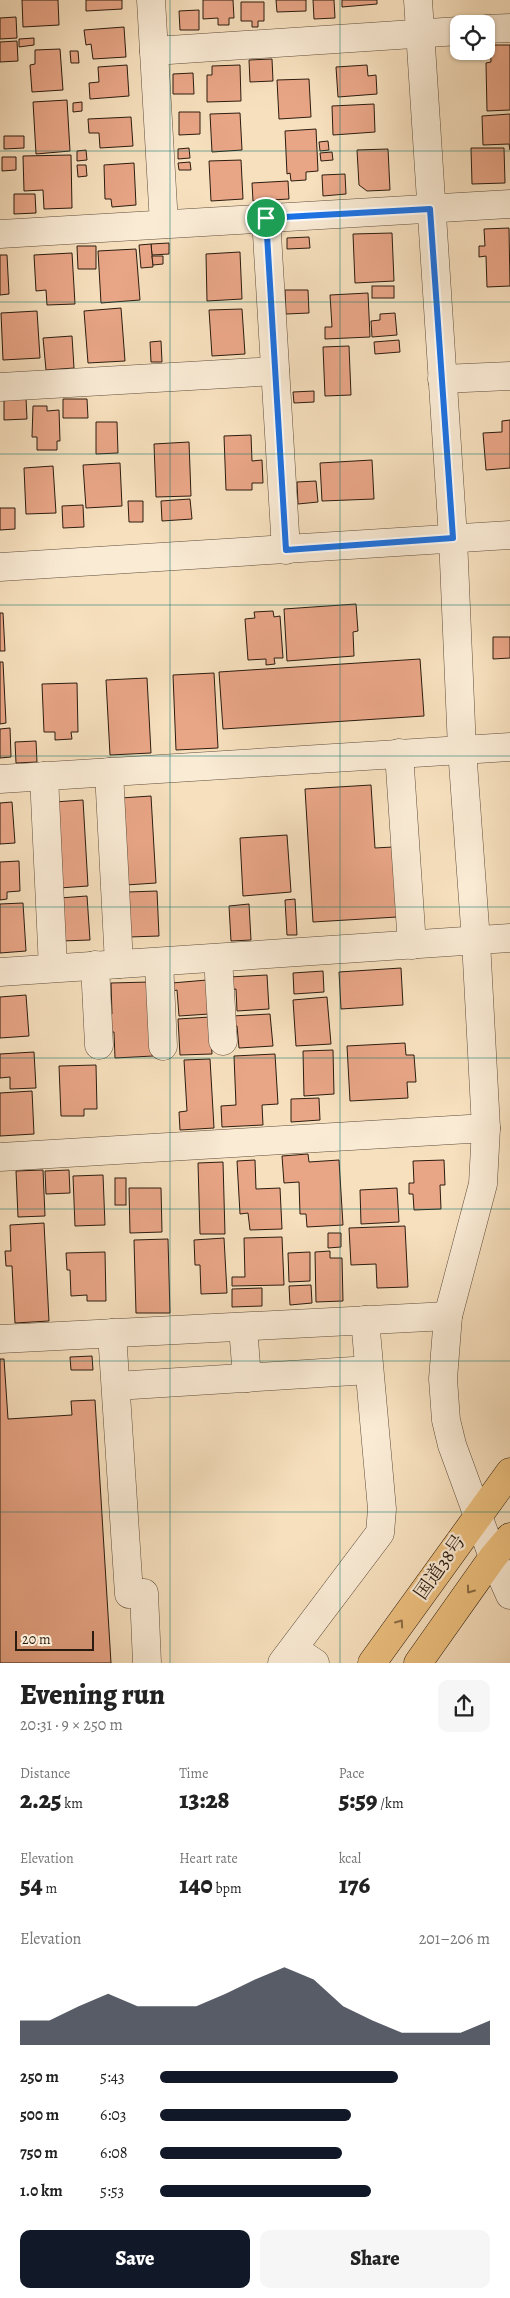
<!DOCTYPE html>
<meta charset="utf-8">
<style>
body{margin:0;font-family:Alegreya,"Noto Serif JP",serif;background:#f6f6f6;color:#222;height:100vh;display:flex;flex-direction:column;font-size:19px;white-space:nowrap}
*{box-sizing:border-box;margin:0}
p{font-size:16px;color:#767676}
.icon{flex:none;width:28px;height:28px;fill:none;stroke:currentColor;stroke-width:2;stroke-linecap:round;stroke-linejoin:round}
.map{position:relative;height:1663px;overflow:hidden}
.side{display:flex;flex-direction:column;background:#fff;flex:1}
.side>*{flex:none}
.tools{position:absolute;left:450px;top:15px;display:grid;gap:10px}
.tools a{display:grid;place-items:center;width:45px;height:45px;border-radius:10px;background:#fff;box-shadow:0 1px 4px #0004;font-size:25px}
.scale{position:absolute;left:15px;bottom:12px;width:79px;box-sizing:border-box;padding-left:5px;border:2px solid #2c1c0f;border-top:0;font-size:14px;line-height:18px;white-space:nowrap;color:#2c1c0f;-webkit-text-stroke:4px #faebd5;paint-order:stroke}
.pin{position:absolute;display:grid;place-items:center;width:42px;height:42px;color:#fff;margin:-21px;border:2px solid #fff;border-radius:50%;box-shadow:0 1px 5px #0007}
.round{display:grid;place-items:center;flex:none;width:52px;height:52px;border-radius:10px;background:#f6f6f6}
.head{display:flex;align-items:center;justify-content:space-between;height:85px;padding:0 20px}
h1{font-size:28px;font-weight:800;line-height:38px}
.figures{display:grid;grid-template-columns:repeat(3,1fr);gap:8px;height:85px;padding:5px 20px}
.figures div{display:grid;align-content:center}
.figures b{font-size:25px;font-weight:800}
.figures small{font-size:14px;font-weight:400}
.figures p{font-size:14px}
.chart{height:140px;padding:10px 20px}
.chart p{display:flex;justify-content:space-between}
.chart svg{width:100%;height:90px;margin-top:5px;fill:#111827;opacity:.7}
.cta{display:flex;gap:10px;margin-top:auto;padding:10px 20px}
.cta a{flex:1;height:58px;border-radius:10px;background:#111827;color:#fff;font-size:20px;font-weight:800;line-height:58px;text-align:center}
.cta a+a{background:#f6f6f6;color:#222}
ul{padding:0 20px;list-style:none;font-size:16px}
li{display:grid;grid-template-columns:80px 60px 1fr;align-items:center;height:38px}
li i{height:12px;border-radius:6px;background:#111827}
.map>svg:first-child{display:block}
.building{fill:#e9a687;stroke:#2c1c0f}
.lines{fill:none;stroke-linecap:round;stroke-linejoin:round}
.minor-casing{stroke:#5f4d3b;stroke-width:29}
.highway-casing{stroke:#2c1c0f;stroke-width:29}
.minor{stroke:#faebd5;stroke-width:28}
.highway{stroke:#ecc07f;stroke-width:28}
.oneway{stroke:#8c6e47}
.route-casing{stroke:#fff;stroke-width:10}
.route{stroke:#1a73e8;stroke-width:6}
.grid{fill:none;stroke:#0f766e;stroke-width:1;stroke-opacity:0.55}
.labels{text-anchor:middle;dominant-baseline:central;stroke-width:4.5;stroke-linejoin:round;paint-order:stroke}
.street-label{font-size:19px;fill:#2c1c0f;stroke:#faebd5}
</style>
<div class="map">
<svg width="510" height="1663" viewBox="0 0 510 1663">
<rect width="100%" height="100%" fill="#f7e0be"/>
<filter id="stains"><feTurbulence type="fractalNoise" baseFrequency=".004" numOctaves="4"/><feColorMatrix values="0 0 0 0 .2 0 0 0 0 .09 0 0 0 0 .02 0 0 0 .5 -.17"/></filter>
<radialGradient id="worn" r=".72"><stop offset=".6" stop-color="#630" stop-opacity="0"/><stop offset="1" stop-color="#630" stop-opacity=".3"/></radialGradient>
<g class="building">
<path d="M 22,0 L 58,0 L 59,25 L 23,27 Z"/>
<path d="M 86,0 L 122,0 L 122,9 L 86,11 Z"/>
<path d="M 203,0 L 233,0 L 234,18 L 229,18 L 229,25 L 218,25 L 218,18 L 203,19 Z"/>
<path d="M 276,0 L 306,0 L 306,11 L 277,12 Z"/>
<path d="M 313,0 L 334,0 L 335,18 L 314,19 Z"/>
<path d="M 342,0 L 377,0 L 377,4 L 342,7 Z"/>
<path d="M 241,2 L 264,2 L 264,21 L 258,21 L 258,27 L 252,27 L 252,21 L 241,21 Z"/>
<path d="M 199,10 L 199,30 L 180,30 L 179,11 Z"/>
<path d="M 16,17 L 17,38 L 0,39 L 0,18 Z"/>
<path d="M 124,27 L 126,57 L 93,59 L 91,44 L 86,45 L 84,30 Z"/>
<path d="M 34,38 L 34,45 L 19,47 L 19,39 Z"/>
<path d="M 17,41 L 18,61 L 0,62 L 0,42 Z"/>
<path d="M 490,45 L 510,45 L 510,110 L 487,111 L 486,63 L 491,62 Z"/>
<path d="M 60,49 L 63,90 L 32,92 L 30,65 L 35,64 L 35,50 Z"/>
<path d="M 70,51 L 78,51 L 79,63 L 71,63 Z"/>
<path d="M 272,59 L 273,81 L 250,82 L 249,60 Z"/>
<path d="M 127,65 L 129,96 L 90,99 L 89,83 L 99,82 L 98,67 Z"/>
<path d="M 240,65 L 241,101 L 207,102 L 207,75 L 212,75 L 212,66 Z"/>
<path d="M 367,65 L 368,76 L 376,75 L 377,94 L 338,97 L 336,67 Z"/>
<path d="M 193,73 L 194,94 L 173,94 L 173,74 Z"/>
<path d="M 309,79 L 311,117 L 279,119 L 277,80 Z"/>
<path d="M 67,100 L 70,151 L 36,154 L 33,102 Z"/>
<path d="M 82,102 L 82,111 L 73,112 L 73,103 Z"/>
<path d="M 374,104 L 375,132 L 333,135 L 332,106 Z"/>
<path d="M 179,112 L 200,112 L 200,134 L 179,135 Z"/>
<path d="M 240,113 L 242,150 L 212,152 L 210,114 Z"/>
<path d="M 510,114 L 510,150 L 509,144 L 483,145 L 482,116 Z"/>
<path d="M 131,117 L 133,146 L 100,148 L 99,133 L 89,133 L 88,119 Z"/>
<path d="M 316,129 L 318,171 L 306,172 L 306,180 L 291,181 L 290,173 L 287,174 L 285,131 Z"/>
<path d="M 4,136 L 24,136 L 24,148 L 4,149 Z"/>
<path d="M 328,141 L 329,150 L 320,151 L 319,142 Z"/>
<path d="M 189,148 L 190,158 L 178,159 L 178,149 Z"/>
<path d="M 471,148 L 504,148 L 505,183 L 472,184 Z"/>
<path d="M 388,149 L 390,190 L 367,191 L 359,185 L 357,150 Z"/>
<path d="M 86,150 L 87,160 L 77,161 L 77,151 Z"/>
<path d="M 332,152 L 333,160 L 321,161 L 320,153 Z"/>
<path d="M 71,155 L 72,208 L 44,209 L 43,190 L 24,191 L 23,156 Z"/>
<path d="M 2,157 L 16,157 L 16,170 L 2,171 Z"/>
<path d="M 241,160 L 243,199 L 211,201 L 209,161 Z"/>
<path d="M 190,162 L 191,170 L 179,170 L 178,163 Z"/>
<path d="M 134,163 L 136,205 L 112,207 L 111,199 L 105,199 L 104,165 Z"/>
<path d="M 77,165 L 86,165 L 87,176 L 78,177 Z"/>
<path d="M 345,174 L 346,194 L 323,196 L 322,175 Z"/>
<path d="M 288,181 L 289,199 L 253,201 L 252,183 Z"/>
<path d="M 14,194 L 35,194 L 36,213 L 14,214 Z"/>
<path d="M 509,228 L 510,286 L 487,287 L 486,256 L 479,257 L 479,246 L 485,246 L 484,229 Z"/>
<path d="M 392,233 L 394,281 L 355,283 L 353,234 Z"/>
<path d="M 309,237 L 310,248 L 287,249 L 287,238 Z"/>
<path d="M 169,243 L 169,254 L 152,255 L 151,244 Z"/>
<path d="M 151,244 L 153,267 L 141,268 L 139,245 Z"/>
<path d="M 77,246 L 96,246 L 96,269 L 78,269 Z"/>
<path d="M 136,249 L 140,300 L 101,303 L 98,251 Z"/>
<path d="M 240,252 L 242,299 L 207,301 L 206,254 Z"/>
<path d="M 72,253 L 75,304 L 47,305 L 46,290 L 36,291 L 34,255 Z"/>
<path d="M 0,255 L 7,255 L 9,294 L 0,295 Z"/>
<path d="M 152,256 L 163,256 L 163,264 L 153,265 Z"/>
<rect x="372" y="286" width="22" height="12"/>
<path d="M 285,290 L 308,290 L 309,313 L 286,314 Z"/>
<path d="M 368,293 L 370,337 L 325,339 L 325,327 L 332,327 L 330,295 Z"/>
<path d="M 121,308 L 125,361 L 88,363 L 84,311 Z"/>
<path d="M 242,309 L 245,354 L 212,356 L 209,310 Z"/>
<path d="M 37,311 L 40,358 L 3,360 L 1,313 Z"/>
<path d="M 395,313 L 397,335 L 372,337 L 371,321 L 380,320 L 380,314 Z"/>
<path d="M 72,336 L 74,368 L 46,370 L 43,338 Z"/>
<path d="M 399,340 L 400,352 L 375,354 L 374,342 Z"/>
<path d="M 161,341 L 162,362 L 151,362 L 150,342 Z"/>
<path d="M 349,346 L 351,395 L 325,396 L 323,347 Z"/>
<path d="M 314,391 L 314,402 L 294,403 L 293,392 Z"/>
<path d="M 26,398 L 27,419 L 4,420 L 4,399 Z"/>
<path d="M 63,399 L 87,399 L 88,418 L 63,418 Z"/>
<path d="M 33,406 L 47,406 L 47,411 L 59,410 L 60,441 L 57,441 L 57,450 L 37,450 L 37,437 L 32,437 Z"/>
<path d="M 510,420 L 510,468 L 486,470 L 483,433 L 502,432 L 502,421 Z"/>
<path d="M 96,422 L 117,422 L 118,453 L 96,454 Z"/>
<path d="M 251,435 L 252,461 L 262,460 L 263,483 L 252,483 L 252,490 L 226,490 L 224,436 Z"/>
<path d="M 189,442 L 191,496 L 156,497 L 154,444 Z"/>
<path d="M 372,460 L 374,499 L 322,501 L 320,463 Z"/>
<path d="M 120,463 L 122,506 L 86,508 L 83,465 Z"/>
<path d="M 53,466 L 56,513 L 26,514 L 24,468 Z"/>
<path d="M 316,481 L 318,502 L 298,504 L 297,482 Z"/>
<path d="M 190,499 L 192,519 L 162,521 L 161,501 Z"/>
<path d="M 128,501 L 143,501 L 143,522 L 129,522 Z"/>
<path d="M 83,505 L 84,527 L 63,528 L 62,506 Z"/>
<path d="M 0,508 L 15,508 L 15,529 L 0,530 Z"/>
<path d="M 356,604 L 358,631 L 353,632 L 354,656 L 287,661 L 284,609 Z"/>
<path d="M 273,611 L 274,617 L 280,616 L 283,658 L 274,658 L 275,664 L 266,665 L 266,659 L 248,660 L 245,619 L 255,618 L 254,612 Z"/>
<path d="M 0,613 L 3,613 L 5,651 L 0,651 Z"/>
<path d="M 493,637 L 510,637 L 510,658 L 493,659 Z"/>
<path d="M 420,659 L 424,716 L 223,729 L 219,672 Z"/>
<path d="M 0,662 L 3,662 L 6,723 L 0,724 Z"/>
<path d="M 214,673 L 218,748 L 176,750 L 173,675 Z"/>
<path d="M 147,678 L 151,753 L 110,755 L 106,680 Z"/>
<path d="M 77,683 L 78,732 L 71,732 L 72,739 L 55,740 L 55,732 L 44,732 L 42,684 Z"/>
<path d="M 10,728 L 11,757 L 0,758 L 0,729 Z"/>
<path d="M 36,741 L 37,762 L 16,763 L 15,742 Z"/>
<path d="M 371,785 L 375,848 L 393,847 L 397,917 L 313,922 L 305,789 Z"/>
<path d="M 151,796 L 156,883 L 126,885 L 121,798 Z"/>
<path d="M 83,800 L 88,886 L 59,888 L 54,802 Z"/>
<path d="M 12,802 L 15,843 L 0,844 L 0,803 Z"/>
<path d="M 287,835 L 291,892 L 243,896 L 240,838 Z"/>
<path d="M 19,861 L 20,891 L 7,892 L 7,899 L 0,900 L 0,862 Z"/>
<path d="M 157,891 L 159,936 L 129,937 L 128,892 Z"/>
<path d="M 87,896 L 90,940 L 61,941 L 59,898 Z"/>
<path d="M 295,899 L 297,935 L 287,935 L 285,900 Z"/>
<path d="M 23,903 L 26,951 L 0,953 L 0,904 Z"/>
<path d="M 249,904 L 251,940 L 231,941 L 229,906 Z"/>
<path d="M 401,968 L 403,1005 L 341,1009 L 339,972 Z"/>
<path d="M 323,971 L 324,992 L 294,994 L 293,973 Z"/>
<path d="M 267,975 L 269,1009 L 237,1011 L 236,989 L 230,990 L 229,977 Z"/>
<path d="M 207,980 L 209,1014 L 179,1016 L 177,990 L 173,991 L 172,983 Z"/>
<path d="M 150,982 L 153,1056 L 115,1058 L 114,1032 L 109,1032 L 108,1014 L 112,1014 L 111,983 Z"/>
<path d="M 26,995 L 29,1036 L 0,1038 L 0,997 Z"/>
<path d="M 327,997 L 331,1044 L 296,1046 L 293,1000 Z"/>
<path d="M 270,1014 L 273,1046 L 239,1048 L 237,1026 L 233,1026 L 232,1016 Z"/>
<path d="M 210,1017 L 212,1054 L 180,1055 L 178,1019 Z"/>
<path d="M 405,1043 L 406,1055 L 414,1055 L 416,1082 L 407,1082 L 408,1098 L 350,1101 L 347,1046 Z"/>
<path d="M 333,1050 L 334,1094 L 304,1096 L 303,1051 Z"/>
<path d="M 34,1052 L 36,1088 L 10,1089 L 10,1077 L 0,1078 L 0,1054 Z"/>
<path d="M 275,1054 L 278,1104 L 262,1105 L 263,1125 L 222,1127 L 221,1106 L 236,1105 L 234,1056 Z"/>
<path d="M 210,1059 L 214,1128 L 180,1130 L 179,1112 L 187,1111 L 184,1060 Z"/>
<path d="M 96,1065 L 97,1109 L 84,1109 L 84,1116 L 61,1116 L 59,1066 Z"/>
<path d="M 32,1091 L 34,1134 L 0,1136 L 0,1093 Z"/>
<path d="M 319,1098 L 320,1120 L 291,1122 L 291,1099 Z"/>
<path d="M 308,1154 L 309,1162 L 339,1160 L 343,1225 L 307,1227 L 306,1214 L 300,1214 L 299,1182 L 284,1183 L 282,1156 Z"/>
<path d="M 255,1160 L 256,1189 L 280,1188 L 282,1229 L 250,1230 L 248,1213 L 240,1214 L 237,1161 Z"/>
<path d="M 444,1160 L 445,1185 L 440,1185 L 441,1209 L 414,1210 L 413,1194 L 409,1194 L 409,1183 L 414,1183 L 413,1161 Z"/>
<path d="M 223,1162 L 225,1234 L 200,1234 L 198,1163 Z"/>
<path d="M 43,1170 L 45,1216 L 18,1217 L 16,1171 Z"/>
<path d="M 69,1170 L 70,1193 L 46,1194 L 45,1171 Z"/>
<path d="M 103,1175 L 105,1225 L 75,1226 L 73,1176 Z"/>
<rect x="115" y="1178" width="11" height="27"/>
<path d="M 129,1188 L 161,1188 L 162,1232 L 130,1233 Z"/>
<path d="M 397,1188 L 399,1222 L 361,1224 L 360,1190 Z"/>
<path d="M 44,1223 L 49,1321 L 15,1323 L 12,1266 L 6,1266 L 5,1251 L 11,1251 L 10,1225 Z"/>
<path d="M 405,1226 L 408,1287 L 377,1288 L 376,1264 L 351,1265 L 349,1228 Z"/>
<path d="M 328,1233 L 341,1233 L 341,1247 L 328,1248 Z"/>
<path d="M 282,1237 L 284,1285 L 232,1286 L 232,1277 L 245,1277 L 244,1238 Z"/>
<path d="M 224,1238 L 227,1293 L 201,1294 L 200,1265 L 195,1265 L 194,1240 Z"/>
<path d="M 168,1239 L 170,1313 L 136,1313 L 134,1240 Z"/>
<path d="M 330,1251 L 330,1258 L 342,1258 L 343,1301 L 316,1302 L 315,1252 Z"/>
<path d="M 105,1252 L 106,1301 L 87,1301 L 87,1295 L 71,1296 L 70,1270 L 67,1270 L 66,1253 Z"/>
<path d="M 310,1252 L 310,1281 L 289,1282 L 288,1253 Z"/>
<path d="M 311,1285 L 312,1303 L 290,1305 L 289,1286 Z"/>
<path d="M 262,1288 L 262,1306 L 232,1307 L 232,1289 Z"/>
<path d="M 92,1356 L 93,1370 L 71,1370 L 70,1357 Z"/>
<path d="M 0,1359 L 4,1359 L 8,1419 L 72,1415 L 71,1401 L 95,1400 L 111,1663 L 0,1663 Z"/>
</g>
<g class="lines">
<defs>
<g id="minor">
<path d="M 151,0 L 164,224"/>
<path d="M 418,0 L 453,538 L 462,749 L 476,941 L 486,1128 L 483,1184 L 448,1316 L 443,1379 L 446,1420 L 452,1445 L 493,1557 L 510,1595"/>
<path d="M 486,29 L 510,28"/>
<path d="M 154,51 L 459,31"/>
<path d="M 266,218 L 286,550"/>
<path d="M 0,234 L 510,204"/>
<path d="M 442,379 L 510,376"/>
<path d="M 0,387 L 275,371"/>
<path d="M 0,567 L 510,535"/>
<path d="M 399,753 L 412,945"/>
<path d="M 109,772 L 119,964"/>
<path d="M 44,776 L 53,968"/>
<path d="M 0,779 L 510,747"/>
<path d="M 218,958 L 223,1041"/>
<path d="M 159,962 L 163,1046"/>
<path d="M 95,965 L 99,1045"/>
<path d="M 0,972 L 510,938"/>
<path d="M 0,1157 L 486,1128"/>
<path d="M 243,1327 L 247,1378"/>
<path d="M 112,1333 L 129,1594 L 144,1593 L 147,1663"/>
<path d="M 0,1339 L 448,1316"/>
<path d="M 116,1386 L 369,1370"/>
<path d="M 294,1649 L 315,1663"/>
<path d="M 282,1663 L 380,1533 L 382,1509 L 365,1320"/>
</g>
<g id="highway">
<path d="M 372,1663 L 510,1472"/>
<path d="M 418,1663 L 493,1557 L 510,1537"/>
</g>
</defs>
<use href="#minor" class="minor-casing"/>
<use href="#highway" class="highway-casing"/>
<use href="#minor" class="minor"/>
<use href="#highway" class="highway"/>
</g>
<defs><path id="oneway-chevron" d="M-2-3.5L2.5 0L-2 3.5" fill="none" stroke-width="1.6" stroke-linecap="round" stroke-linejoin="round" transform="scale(1.25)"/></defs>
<g class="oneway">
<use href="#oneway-chevron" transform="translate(470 1590) rotate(126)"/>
<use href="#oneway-chevron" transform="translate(400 1623) rotate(-55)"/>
</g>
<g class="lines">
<defs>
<path id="route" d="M 430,209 L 453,538 L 286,550 L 266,218 Z"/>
</defs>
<use href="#route" class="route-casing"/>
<use href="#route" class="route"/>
</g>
<path class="grid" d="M 170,0 L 170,1663M 340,0 L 340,1663M 0,151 L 510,151M 0,302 L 510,302M 0,454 L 510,454M 0,605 L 510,605M 0,756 L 510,756M 0,907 L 510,907M 0,1058 L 510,1058M 0,1209 L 510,1209M 0,1361 L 510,1361M 0,1512 L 510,1512"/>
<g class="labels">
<g class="street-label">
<text transform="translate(440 1567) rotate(-55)">国道38号</text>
</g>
</g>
<rect width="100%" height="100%" filter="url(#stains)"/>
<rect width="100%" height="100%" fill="url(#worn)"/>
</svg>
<div class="tools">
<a><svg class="icon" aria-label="locate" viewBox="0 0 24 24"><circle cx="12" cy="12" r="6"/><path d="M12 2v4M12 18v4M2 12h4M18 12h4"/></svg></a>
</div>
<div class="scale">20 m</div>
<div class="pin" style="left:266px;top:218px;background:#1e9e55"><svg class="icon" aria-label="arrive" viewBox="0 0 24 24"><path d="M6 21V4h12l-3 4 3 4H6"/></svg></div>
</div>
<section class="side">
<div class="head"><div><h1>Evening run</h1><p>20:31 · 9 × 250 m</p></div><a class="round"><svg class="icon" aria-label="share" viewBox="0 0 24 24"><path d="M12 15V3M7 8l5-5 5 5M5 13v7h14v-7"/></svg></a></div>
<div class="figures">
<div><p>Distance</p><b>2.25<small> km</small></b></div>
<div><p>Time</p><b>13:28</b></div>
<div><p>Pace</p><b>5:59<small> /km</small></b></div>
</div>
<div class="figures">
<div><p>Elevation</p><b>54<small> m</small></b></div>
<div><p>Heart rate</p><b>140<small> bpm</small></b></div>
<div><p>kcal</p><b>176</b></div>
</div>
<div class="chart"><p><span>Elevation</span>201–206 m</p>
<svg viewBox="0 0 160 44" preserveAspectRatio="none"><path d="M0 44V32L10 32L20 25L30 19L40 25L50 25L60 25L70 19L80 12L90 6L100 12L110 25L120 32L130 38L140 38L150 38L160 32V44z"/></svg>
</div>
<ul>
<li><b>250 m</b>5:43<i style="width:72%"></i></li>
<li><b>500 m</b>6:03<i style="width:58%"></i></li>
<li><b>750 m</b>6:08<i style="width:55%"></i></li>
<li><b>1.0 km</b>5:53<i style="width:64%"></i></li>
</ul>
<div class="cta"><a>Save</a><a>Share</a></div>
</section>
